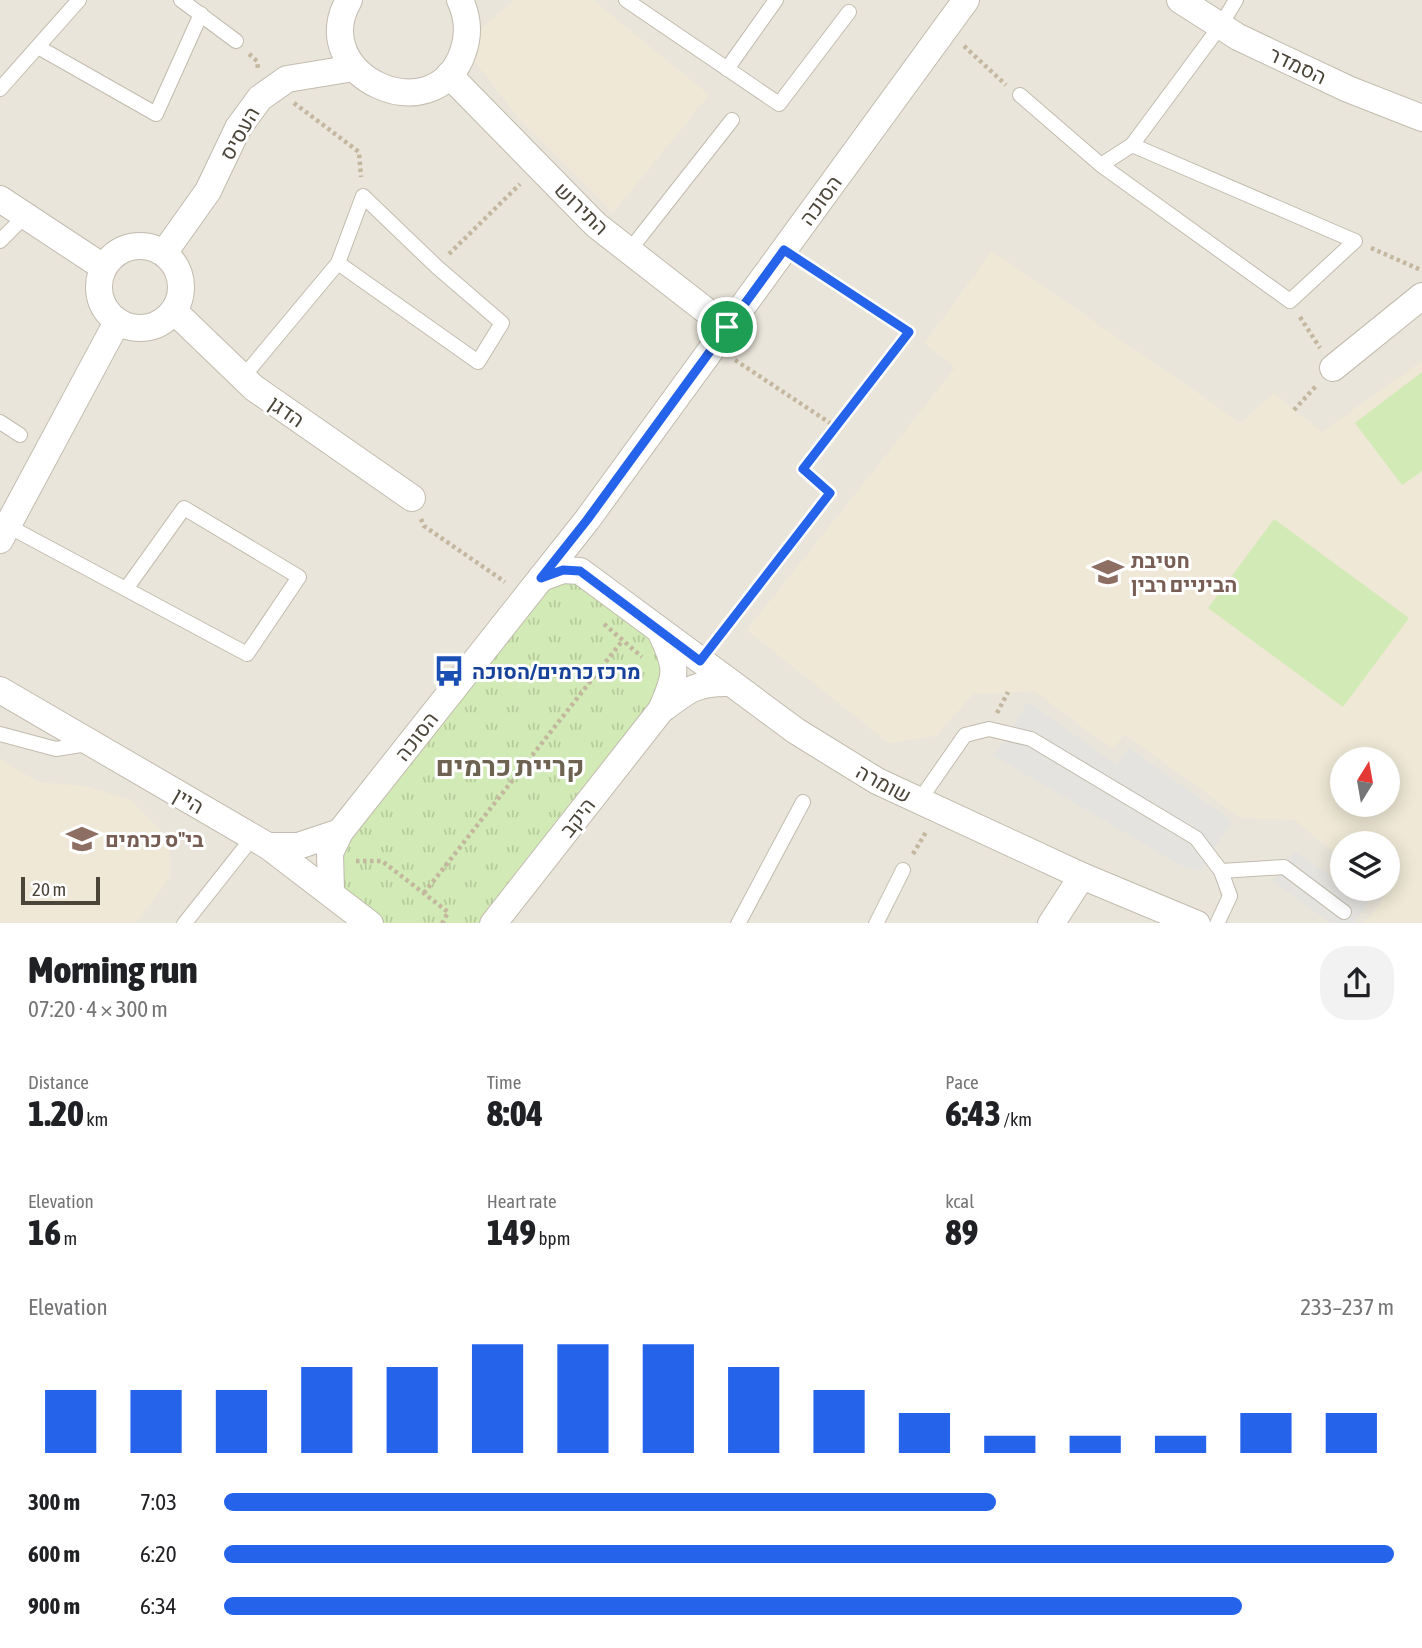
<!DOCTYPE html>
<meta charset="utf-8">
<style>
body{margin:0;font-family:"Asap Condensed",Heebo,sans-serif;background:#f2f2f2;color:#202124;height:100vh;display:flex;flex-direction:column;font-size:26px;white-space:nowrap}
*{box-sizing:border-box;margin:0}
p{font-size:23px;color:#757577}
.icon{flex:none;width:38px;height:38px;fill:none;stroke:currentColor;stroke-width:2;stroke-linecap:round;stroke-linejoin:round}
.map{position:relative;height:923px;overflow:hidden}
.side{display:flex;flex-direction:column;background:#fff;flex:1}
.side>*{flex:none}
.needle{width:46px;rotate:11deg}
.tools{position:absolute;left:1330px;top:747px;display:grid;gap:14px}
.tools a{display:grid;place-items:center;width:70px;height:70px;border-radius:50%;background:#fff;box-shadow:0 4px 18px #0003;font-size:35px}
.scale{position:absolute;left:21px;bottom:18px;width:79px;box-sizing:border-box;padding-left:7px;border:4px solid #4b4439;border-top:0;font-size:19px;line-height:24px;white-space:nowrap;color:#4b4439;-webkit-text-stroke:5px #fff;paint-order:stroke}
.pin{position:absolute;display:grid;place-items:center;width:60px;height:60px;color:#fff;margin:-30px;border:4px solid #fff;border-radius:50%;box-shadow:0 2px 7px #0007}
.round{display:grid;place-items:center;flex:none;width:74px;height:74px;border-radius:28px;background:#f2f2f2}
.overview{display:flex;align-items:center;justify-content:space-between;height:119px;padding:0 28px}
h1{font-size:38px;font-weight:800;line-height:52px}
.figures{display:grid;grid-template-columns:repeat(3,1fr);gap:10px;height:119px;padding:7px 28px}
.figures div{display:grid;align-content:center}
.figures b{font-size:35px;font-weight:800}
.figures small{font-size:19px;font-weight:400}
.figures p{font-size:19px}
.chart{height:196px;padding:14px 28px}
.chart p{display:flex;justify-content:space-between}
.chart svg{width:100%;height:126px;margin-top:7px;stroke:#2563eb;stroke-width:6}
ul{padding:0 28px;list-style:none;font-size:23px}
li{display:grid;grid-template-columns:112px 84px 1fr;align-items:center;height:52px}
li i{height:18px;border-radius:9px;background:#2563eb}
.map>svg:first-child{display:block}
.residential{fill:#eae5da;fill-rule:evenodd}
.education{fill:#efe8d6;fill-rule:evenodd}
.grass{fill:url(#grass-tufts)}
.garden{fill:#d2eab5}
.parking{fill:#e5e3e0}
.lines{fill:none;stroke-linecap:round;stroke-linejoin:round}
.service-casing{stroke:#c2bbae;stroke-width:16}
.minor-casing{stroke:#c2bbae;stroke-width:28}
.path{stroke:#c4b79f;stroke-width:4.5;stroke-dasharray:3.5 3.5;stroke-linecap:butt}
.service{stroke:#fff;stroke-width:14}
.minor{stroke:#fff;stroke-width:26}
.route-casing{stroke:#fff;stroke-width:14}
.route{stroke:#2563eb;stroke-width:9}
.labels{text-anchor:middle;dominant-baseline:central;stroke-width:6;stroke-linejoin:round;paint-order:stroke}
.street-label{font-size:21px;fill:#4b4439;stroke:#fff}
.education-label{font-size:21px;font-weight:bold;fill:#785e54;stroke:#fff;text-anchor:start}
.transit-label{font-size:21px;font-weight:bold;fill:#164399;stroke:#fff;text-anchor:start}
.district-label{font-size:28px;font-weight:bold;fill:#6e6250;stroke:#fff}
</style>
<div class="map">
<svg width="1422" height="924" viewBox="0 0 1422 924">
<defs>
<pattern id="grass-tufts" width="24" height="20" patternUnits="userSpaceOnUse" patternTransform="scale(1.75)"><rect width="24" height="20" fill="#d2eab5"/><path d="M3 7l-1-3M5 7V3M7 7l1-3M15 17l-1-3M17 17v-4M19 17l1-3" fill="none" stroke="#b6ca9c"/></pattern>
</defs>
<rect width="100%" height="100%" fill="#f6f3ec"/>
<path class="residential" d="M 0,0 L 1422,0 L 1422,923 L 0,924 ZM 1342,760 L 1388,760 L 1388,805 L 1342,805 ZM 1342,844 L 1388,844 L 1388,889 L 1342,889 Z"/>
<g class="education">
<path d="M 514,0 L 593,0 L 709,95 L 613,213 L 519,119 L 472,58 L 480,30 Z"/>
<path d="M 992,251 L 1241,423 L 1273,393 L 1322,432 L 1422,361 L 1422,923 L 1364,923 L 1386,896 L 1378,889 L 1388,889 L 1388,844 L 1342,844 L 1342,859 L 1295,820 L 1241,818 L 1124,734 L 1113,750 L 1034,691 L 973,694 L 936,736 L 889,743 L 747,630 L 955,368 L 925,343 ZM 1342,760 L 1388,760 L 1388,805 L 1342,805 Z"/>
<path d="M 0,759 L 38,782 L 86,786 L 131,800 L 159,829 L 170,849 L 169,878 L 136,923 L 0,923 Z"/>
</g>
<path class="grass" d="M 563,570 L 661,633 L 674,682 L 493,923 L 370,923 L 331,891 L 340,832 Z"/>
<g class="garden">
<path d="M 1422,372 L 1422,471 L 1402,485 L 1355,423 Z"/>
<path d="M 1274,519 L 1409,618 L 1343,707 L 1208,608 Z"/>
</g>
<g class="parking">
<path d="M 1028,702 L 1116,764 L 1129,748 L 1232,821 L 1200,872 L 1182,866 L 994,756 Z"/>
<path d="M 1295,852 L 1342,884 L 1342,889 L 1349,889 L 1368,902 L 1354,923 L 1331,923 L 1273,881 Z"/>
</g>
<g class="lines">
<defs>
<g id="service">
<path d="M 181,0 L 236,41"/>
<path d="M 626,0 L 779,104 L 849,12"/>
<path d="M 38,47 L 156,114 L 201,14"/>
<path d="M 727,69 L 776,0"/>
<path d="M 0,89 L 79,0"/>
<path d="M 1020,95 L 1101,165 L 1290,301 L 1355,241 L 1132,145 L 1101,165"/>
<path d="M 1132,145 L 1221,25 L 1236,0"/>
<path d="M 0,241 L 25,216"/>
<path d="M 629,251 L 732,120"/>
<path d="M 243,377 L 338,263 L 363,196 L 437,267 L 502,323 L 478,362 L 338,263"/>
<path d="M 0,422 L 20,435"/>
<path d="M 8,526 L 247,654 L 299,577 L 184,508 L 126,589"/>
<path d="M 0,734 L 56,749 L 87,744"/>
<path d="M 919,801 L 965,735 L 989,729 L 1031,739 L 1196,838 L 1221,871 L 1230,896 L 1217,924"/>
<path d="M 1221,871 L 1284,867 L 1344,912"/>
<path d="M 184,924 L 253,837"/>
<path d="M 738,924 L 803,802"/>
<path d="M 876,924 L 903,870"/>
</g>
<g id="minor">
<path d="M 349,0 C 305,76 435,135 463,52 C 469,35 468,17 460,0"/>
<path d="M 1180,0 L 1238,37 L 1348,89 L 1422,118"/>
<path d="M 449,75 L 596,225 L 727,327"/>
<path d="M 0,199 L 103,267"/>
<circle cx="140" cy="287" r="41"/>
<path d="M 164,253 L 208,191 L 238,128 L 260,98 L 287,79 L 354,68"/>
<path d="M 174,311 L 254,388 L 412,498"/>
<path d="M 1333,368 L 1422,296"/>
<path d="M 0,540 L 117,322"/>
<path d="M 541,578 L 563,570 L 580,571 L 796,731 L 877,781 L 1082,876 L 1197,924"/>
<path d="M 0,690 L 268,846 L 370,924"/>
<path d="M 664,708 C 689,689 698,682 731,683"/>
<path d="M 268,846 L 298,846 L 340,832"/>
<path d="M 331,891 L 330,853 L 340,832 L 587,520 L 966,0"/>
<path d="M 493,924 L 661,710 C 677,675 678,668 661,633"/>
<path d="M 1051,924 L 1082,876"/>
</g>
</defs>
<use href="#service" class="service-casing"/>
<use href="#minor" class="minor-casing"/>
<g class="path">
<path d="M 964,46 L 1006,85"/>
<path d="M 249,54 L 257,61 L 258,69"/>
<path d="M 294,103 L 359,152 L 361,177"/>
<path d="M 1371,248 L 1421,270"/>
<path d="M 449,254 L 520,184"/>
<path d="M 1300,317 L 1320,348"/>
<path d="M 735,360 L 836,427"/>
<path d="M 1294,410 L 1317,385"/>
<path d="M 421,519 L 424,526 L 505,582"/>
<path d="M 604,624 L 642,657"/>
<path d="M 716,640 L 830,493 L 803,469 L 909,333 L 803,263"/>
<path d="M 997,713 L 1008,692"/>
<path d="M 913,854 L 926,832"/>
<path d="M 356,861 L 382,861 L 448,912 L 442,924"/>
<path d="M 424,893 L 623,640"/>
</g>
<use href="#service" class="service"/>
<use href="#minor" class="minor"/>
</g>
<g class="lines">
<defs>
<path id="route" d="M 784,250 L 909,332 L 803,469 L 830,493 L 700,661 L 580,571 L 563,570 L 541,578 L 587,520 Z"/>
</defs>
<use href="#route" class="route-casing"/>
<use href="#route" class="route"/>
</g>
<defs>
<symbol id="school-bare" viewBox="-9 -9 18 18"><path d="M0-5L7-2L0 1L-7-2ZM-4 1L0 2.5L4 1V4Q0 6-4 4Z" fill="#8d6e63" stroke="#fff" stroke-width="2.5" paint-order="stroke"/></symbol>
<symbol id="bus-bare" viewBox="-9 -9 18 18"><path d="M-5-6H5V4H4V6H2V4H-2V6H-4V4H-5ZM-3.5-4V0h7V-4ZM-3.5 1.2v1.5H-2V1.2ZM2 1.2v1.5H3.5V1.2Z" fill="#1a4fb4" stroke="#fff" stroke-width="2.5" paint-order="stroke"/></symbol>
</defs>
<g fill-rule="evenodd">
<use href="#school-bare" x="1086" y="550" width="44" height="44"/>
<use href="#bus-bare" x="427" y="649" width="44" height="44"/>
<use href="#school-bare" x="60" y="817" width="44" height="44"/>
</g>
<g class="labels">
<g class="street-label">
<text transform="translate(1298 65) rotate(25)">הסמדר</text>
<text transform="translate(239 133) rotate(-60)">העסיס</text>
<text transform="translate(820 200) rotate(-54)">הסוכה</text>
<text transform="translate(582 208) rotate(44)">התירוש</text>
<text transform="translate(287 411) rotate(35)">הדגן</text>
<text transform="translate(416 736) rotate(-52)">הסוכה</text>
<text transform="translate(884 783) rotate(28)">שומרה</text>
<text transform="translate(189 800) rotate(30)">היין</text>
<text transform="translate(577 817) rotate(-52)">היקב</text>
</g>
<g class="education-label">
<text x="1131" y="560">חטיבת<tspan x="1131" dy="24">הביניים רבין</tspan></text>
<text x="105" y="839">בי"ס כרמים</text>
</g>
<g class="transit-label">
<text x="472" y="671">מרכז כרמים/הסוכה</text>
</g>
<g class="district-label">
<text x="510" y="766">קריית כרמים</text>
</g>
</g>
</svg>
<div class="tools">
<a><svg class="needle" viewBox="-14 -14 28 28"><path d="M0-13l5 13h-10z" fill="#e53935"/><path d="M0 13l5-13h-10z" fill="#757577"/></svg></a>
<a><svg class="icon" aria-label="layers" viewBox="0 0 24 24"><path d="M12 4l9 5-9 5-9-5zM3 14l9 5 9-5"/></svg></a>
</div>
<div class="scale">20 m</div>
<div class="pin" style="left:727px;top:327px;background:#1e9e55"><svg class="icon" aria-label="arrive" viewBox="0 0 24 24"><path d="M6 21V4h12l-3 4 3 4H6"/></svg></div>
</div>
<section class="side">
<div class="overview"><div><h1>Morning run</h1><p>07:20 · 4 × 300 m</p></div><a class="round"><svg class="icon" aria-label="share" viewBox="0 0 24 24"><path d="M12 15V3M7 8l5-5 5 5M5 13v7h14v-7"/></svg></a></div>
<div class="figures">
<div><p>Distance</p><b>1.20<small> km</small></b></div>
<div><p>Time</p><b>8:04</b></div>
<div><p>Pace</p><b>6:43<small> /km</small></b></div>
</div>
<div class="figures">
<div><p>Elevation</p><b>16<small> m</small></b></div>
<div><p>Heart rate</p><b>149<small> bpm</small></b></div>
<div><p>kcal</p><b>89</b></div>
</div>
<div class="chart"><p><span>Elevation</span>233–237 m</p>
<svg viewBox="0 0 160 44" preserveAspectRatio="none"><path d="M5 44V22M15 44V22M25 44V22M35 44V14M45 44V14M55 44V6M65 44V6M75 44V6M85 44V14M95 44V22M105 44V30M115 44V38M125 44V38M135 44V38M145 44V30M155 44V30"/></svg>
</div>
<ul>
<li><b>300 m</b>7:03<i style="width:66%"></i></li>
<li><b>600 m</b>6:20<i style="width:100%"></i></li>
<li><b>900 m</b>6:34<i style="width:87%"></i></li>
</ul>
</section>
